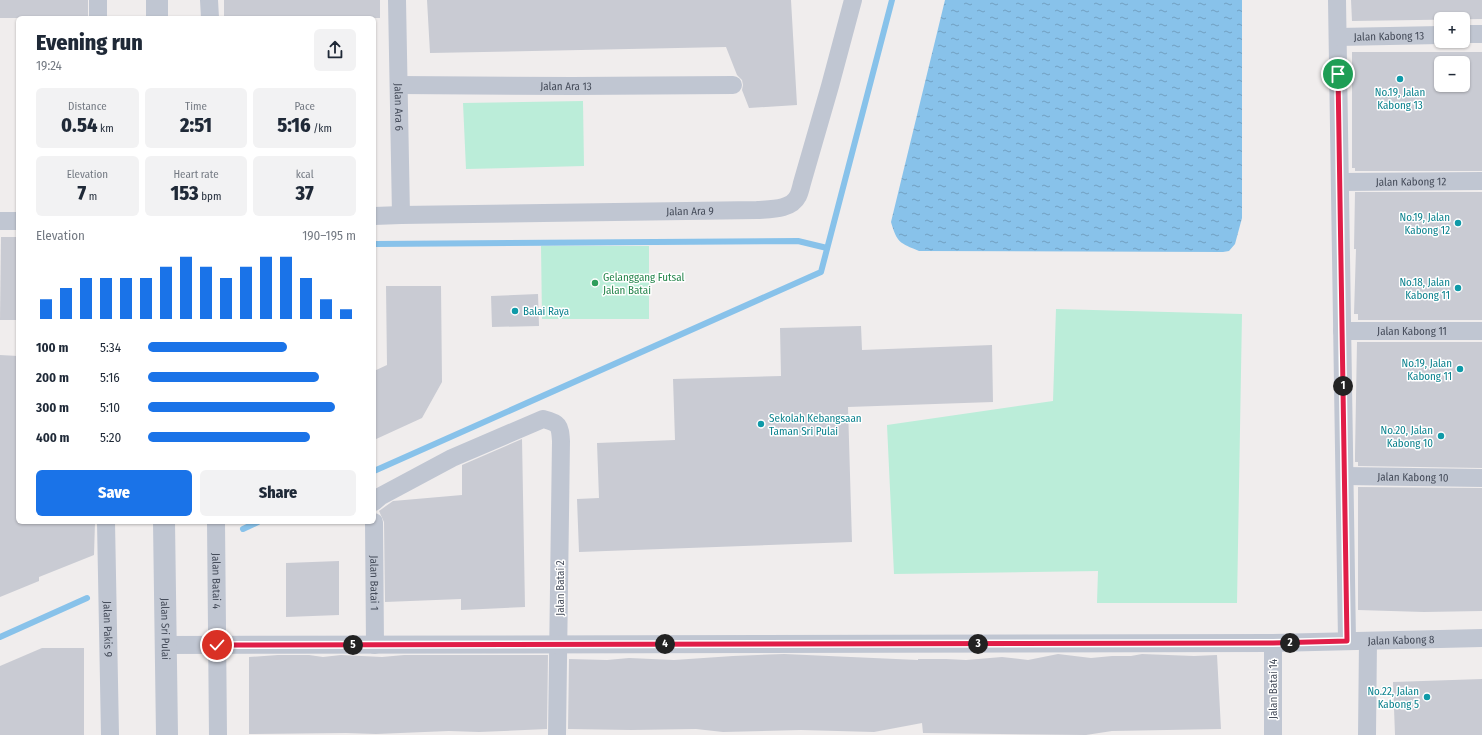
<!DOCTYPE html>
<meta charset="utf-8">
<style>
body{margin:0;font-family:"Fira Sans Condensed",sans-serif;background:#f2f2f3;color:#1f2937;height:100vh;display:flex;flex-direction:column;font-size:15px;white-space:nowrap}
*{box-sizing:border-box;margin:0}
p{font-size:13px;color:#747a83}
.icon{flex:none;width:22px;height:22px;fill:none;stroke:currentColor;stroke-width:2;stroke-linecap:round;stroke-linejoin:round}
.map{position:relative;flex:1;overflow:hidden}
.drawer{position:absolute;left:16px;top:16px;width:360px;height:508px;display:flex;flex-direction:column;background:#fff;border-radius:6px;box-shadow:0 1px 3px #0004}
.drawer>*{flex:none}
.buttons{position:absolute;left:1434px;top:12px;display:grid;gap:8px}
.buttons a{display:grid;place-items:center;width:36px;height:36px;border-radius:6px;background:#fff;box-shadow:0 1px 3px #0004;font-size:20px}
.pin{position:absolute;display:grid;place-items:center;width:34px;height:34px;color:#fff;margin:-17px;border:2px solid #fff;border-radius:50%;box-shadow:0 1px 4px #0007}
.km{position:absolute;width:20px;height:20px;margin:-10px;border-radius:50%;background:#222;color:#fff;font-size:11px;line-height:20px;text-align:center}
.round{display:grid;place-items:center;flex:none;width:42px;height:42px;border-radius:6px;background:#f2f2f3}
.head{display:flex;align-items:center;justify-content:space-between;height:68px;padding:0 20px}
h1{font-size:22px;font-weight:800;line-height:30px}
.stats{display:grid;grid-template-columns:repeat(3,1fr);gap:6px;height:68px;padding:4px 20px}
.stats div{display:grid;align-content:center;border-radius:6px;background:#f2f2f3;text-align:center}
.stats b{font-size:20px;font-weight:800}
.stats small{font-size:11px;font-weight:400}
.stats p{font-size:11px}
.chart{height:112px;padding:8px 20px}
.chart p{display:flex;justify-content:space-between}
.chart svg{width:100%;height:72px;margin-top:4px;stroke:#1a73e8;stroke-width:6}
.cta{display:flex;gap:8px;margin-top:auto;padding:8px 20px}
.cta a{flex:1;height:46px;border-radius:6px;background:#1a73e8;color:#fff;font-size:16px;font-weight:800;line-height:46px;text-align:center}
.cta a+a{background:#f2f2f3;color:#1f2937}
ul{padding:0 20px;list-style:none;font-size:13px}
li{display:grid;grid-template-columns:64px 48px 1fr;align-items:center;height:30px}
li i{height:10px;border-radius:5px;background:#1a73e8}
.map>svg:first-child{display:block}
.park{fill:#bbedd9}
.water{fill:url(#water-ripples)}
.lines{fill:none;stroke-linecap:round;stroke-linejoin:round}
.stream{stroke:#88c2ea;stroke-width:6}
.building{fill:#c9cbd3;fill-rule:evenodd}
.minor{stroke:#c0c6d2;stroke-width:18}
.tertiary{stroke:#c0c6d2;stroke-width:22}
.route-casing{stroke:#fff;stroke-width:8}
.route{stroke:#e11d48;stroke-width:5}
.culture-dot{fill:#0f9aa8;stroke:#fff;stroke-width:1.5}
.leisure-dot{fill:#2e9e5b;stroke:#fff;stroke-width:1.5}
.labels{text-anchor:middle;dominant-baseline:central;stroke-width:3;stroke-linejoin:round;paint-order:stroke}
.street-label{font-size:11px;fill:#454c5a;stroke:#fff}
.culture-label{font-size:11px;fill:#0d838f;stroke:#fff;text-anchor:end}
.leisure-label{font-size:11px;fill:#27864d;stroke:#fff;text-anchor:start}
</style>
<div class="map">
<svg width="1482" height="735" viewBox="0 0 1482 735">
<defs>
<pattern id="water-ripples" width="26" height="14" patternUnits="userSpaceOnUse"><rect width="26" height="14" fill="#88c2ea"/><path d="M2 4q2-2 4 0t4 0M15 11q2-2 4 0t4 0" fill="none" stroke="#71a0c1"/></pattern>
</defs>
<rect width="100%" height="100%" fill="#f0eded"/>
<g class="park">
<path d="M 583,101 L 584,166 L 466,169 L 463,103 Z"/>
<path d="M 541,246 L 649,246 L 649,319 L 542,319 Z"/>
<path d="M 1056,309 L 1242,314 L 1237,603 L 1097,603 L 1098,571 L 894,574 L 887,425 L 1053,401 Z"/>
</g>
<path class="water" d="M 945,0 L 1242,0 L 1242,218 L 1235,244 L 1229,251 L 1223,252 L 919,251 C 900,243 897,243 891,222 Z"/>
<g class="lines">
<g class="stream">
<path d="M 375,244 L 798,241 L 827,248"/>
<path d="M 374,471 L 821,272 L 892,0"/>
<path d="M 243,529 L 258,522"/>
<path d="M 0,637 L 87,598"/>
</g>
</g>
<g class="building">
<rect x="0" y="0" width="88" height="18"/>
<rect x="224" y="0" width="156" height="18"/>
<path d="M 427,0 L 791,0 L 797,105 L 749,108 L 742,90 L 743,85 L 742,80 L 737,75 L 726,47 L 430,53 Z"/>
<path d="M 1351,0 L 1482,0 L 1482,19 L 1352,21 Z"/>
<path d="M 1352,52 L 1482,52 L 1482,171 L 1355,171 L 1355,168 L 1352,168 ZM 1441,63 L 1463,63 L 1463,85 L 1441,85 Z"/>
<path d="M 1355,192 L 1482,192 L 1482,320 L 1358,320 L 1358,314 L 1354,314 L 1356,249 L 1354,249 Z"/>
<path d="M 1,237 L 18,237 L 18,320 L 0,320 Z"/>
<path d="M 386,286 L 441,286 L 442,382 L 422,418 L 374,440 L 374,371 L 387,365 Z"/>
<path d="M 538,294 L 539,326 L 492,327 L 491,296 Z"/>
<path d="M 861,326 L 862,350 L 992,345 L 993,402 L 848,407 L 852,542 L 579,552 L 577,499 L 599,498 L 597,443 L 675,440 L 673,379 L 781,376 L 780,328 Z"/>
<path d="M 1357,342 L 1482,342 L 1482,468 L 1358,466 L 1358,462 L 1355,462 L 1355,454 Z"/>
<path d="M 0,355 L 18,356 L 18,522 L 95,522 L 94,555 L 39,577 L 39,581 L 0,597 Z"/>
<path d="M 522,439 L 525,607 L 461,610 L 461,599 L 385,602 L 384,522 L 379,511 L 393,501 L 462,495 L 462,465 Z"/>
<path d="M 1358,487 L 1482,488 L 1482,611 L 1424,612 L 1358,610 Z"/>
<path d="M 339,561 L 339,615 L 286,617 L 286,563 Z"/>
<path d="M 42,648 L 84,648 L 84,735 L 0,735 L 0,666 Z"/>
<path d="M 784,654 L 918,660 L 918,659 L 946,659 L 966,660 L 1002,657 L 1028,660 L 1058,654 L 1091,658 L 1112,656 L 1131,656 L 1142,654 L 1194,656 L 1217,655 L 1221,729 L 1112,731 L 1086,735 L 923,733 L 922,723 L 874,732 L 801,730 L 723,732 L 696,729 L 631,730 L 568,729 L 569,659 L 607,660 L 629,658 L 674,660 L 733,656 Z"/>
<path d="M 278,655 L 309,655 L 323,657 L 341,655 L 382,657 L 404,655 L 548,655 L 547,729 L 479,732 L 449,731 L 376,734 L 346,733 L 249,734 L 249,657 Z"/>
<path d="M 1482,679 L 1482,735 L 1395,735 L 1393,682 Z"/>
</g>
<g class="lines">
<g class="minor">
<path d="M 98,0 L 98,18"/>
<path d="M 209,0 L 210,18"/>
<path id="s1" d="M 397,0 L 401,215"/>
<path d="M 1337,0 L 1347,641"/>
<path d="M 1463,34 L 1482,34"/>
<path id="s2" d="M 1338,37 L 1441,35"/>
<path id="s3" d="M 399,85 L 573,86 L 733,85"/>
<path id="s4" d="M 1340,182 L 1482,181"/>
<path id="s5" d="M 374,216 L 401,215 L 757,210 C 771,209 791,210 798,196 C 800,192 801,187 802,183 L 830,86 L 853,0"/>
<path d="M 0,221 L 18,221"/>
<path id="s6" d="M 1342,331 L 1482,331"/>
<path id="s7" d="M 1345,476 L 1482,478"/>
<path d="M 374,502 L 381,496 L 452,458 L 543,419 C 559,423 560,425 561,441 L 557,735"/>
<path id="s8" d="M 106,522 L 110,735"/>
<path id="s9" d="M 216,522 L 218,735"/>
<path id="s10" d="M 374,522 L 375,645"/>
<path d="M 1273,643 L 1273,735"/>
<path id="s11" d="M 166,645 L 1273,643 L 1482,638"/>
<path d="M 1367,735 L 1368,641"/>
</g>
<g class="tertiary">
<path d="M 157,0 L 157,18"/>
<path id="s12" d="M 164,522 L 167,735"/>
</g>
</g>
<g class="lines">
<defs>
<path id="route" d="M 217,645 L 1273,643 L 1347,641 L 1338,74"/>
</defs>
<use href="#route" class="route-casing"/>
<use href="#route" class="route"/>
</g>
<g class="culture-dot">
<circle cx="1400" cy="79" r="4"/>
<circle cx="1458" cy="223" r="4"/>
<circle cx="1458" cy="288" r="4"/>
<circle cx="515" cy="311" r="4"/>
<circle cx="1460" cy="369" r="4"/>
<circle cx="761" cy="424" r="4"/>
<circle cx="1441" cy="436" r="4"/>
<circle cx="1427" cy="697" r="4"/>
</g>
<circle class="leisure-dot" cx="595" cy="283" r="4"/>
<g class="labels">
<g class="street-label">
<text stroke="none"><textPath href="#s2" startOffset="51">Jalan Kabong 13</textPath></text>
<text stroke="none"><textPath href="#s3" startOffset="167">Jalan Ara 13</textPath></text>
<text stroke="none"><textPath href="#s1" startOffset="107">Jalan Ara 6</textPath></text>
<text stroke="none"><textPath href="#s4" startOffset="71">Jalan Kabong 12</textPath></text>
<text stroke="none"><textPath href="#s5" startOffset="316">Jalan Ara 9</textPath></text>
<text stroke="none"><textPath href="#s6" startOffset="70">Jalan Kabong 11</textPath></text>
<text stroke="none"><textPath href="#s7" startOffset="68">Jalan Kabong 10</textPath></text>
<text stroke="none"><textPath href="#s9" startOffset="59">Jalan Batai 4</textPath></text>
<text stroke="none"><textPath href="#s10" startOffset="61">Jalan Batai 1</textPath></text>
<text transform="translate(560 588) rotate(-90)">Jalan Batai 2</text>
<text stroke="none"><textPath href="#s8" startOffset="107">Jalan Pakis 9</textPath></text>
<text stroke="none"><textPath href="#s12" startOffset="107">Jalan Sri Pulai</textPath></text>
<text stroke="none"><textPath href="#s11" startOffset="1235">Jalan Kabong 8</textPath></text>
<text transform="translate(1273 689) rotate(-90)">Jalan Batai 14</text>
</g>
<g class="culture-label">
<text x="1400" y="92" text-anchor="middle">No.19, Jalan<tspan x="1400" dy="13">Kabong 13</tspan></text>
<text x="1450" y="217">No.19, Jalan<tspan x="1450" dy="13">Kabong 12</tspan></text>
<text x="1450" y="282">No.18, Jalan<tspan x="1450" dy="13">Kabong 11</tspan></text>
<text x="523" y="311" text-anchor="start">Balai Raya</text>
<text x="1452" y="363">No.19, Jalan<tspan x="1452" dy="13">Kabong 11</tspan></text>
<text x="769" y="418" text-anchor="start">Sekolah Kebangsaan<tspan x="769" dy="13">Taman Sri Pulai</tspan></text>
<text x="1433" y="430">No.20, Jalan<tspan x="1433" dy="13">Kabong 10</tspan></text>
<text x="1419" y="691">No.22, Jalan<tspan x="1419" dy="13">Kabong 5</tspan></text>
</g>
<g class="leisure-label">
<text x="603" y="277">Gelanggang Futsal<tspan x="603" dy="13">Jalan Batai</tspan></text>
</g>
</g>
</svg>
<div class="buttons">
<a>+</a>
<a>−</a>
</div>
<div class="pin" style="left:1338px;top:74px;background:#1e9e55"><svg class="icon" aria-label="arrive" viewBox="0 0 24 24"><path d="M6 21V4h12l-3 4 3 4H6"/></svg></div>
<div class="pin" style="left:217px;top:645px;background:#d93025"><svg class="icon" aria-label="check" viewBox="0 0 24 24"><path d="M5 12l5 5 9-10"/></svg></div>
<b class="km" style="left:1343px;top:386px">1</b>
<b class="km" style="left:1290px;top:643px">2</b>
<b class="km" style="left:978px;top:644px">3</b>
<b class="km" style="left:665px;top:644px">4</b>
<b class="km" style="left:353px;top:645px">5</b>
<section class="drawer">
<div class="head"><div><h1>Evening run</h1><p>19:24</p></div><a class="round"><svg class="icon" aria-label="share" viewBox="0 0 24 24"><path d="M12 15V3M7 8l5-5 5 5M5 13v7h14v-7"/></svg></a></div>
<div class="stats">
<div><p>Distance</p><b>0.54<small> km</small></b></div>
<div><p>Time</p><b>2:51</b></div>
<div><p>Pace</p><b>5:16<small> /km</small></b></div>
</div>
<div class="stats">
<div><p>Elevation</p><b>7<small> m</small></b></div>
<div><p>Heart rate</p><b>153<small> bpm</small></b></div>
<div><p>kcal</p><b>37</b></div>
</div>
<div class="chart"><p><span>Elevation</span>190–195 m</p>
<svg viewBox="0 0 160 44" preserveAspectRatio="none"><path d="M5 44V32M15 44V25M25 44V19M35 44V19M45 44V19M55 44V19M65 44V12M75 44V6M85 44V12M95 44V19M105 44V12M115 44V6M125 44V6M135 44V19M145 44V32M155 44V38"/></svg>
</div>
<ul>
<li><b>100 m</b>5:34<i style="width:67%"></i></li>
<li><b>200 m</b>5:16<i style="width:82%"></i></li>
<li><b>300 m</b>5:10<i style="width:90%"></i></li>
<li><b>400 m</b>5:20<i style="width:78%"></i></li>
</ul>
<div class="cta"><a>Save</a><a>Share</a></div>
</section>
</div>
